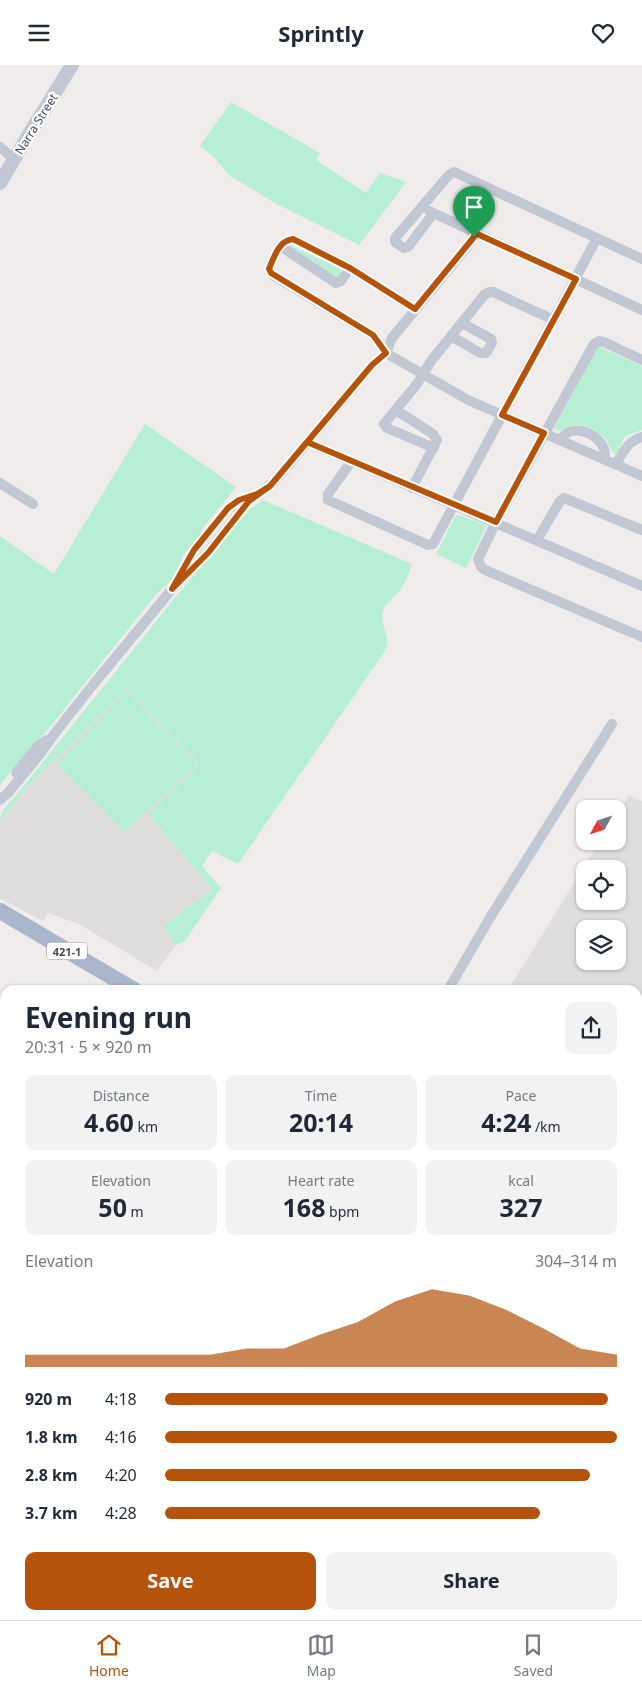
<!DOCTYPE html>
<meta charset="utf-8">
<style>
body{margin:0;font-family:"Noto Sans",sans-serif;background:#f2f2f3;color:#1f2937;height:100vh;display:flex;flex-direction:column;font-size:19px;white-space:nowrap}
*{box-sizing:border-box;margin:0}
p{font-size:16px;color:#747a83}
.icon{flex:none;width:28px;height:28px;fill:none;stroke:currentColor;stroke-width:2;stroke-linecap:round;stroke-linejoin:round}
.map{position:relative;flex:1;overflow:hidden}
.panel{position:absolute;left:0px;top:920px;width:642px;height:635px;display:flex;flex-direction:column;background:#fff;border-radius:15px 15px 0 0;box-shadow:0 1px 4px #0004}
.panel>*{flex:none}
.needle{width:32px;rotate:230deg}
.controls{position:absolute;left:576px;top:735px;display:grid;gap:10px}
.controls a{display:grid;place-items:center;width:50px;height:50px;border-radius:10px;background:#fff;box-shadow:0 1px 4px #0004;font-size:25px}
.pin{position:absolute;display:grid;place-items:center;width:42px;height:42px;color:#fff;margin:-51px -21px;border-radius:50% 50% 50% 0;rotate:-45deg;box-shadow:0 0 5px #0007}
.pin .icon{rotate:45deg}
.round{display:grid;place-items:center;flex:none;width:52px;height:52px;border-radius:10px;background:#f2f2f3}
.overview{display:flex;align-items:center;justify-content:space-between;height:85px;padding:0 25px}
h1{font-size:28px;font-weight:700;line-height:38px}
.metrics{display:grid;grid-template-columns:repeat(3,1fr);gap:8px;height:85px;padding:5px 25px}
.metrics div{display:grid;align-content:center;border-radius:10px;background:#f2f2f3;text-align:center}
.metrics b{font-size:25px;font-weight:700}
.metrics small{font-size:14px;font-weight:400}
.metrics p{font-size:14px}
.chart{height:140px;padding:10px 25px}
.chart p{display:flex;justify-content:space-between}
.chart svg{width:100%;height:90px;margin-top:5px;fill:#b45309;opacity:.7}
.cta{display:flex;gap:10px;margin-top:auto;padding:10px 25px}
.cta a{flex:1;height:58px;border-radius:10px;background:#b45309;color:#fff;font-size:20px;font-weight:700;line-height:58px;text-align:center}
.cta a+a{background:#f2f2f3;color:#1f2937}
ul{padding:0 25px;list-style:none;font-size:16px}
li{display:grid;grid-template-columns:80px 60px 1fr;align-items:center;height:38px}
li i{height:12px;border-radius:6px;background:#b45309}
header{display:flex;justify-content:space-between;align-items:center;height:65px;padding:0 25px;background:#fff;font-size:22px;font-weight:700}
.dock{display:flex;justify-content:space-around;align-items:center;height:70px;border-top:1px solid #e0e1e3;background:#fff;font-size:14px;color:#747a83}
.dock a{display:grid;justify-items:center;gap:2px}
.dock .current{color:#b45309}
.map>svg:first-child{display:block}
.education{fill:#e0dddd;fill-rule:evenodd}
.green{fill:#b7efd5}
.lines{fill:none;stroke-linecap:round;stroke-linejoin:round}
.minor{stroke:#c1c8d4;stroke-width:10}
.tertiary{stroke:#c1c8d4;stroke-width:14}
.primary{stroke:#aab6cc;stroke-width:16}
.route-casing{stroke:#fff;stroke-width:10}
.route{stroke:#b45309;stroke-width:6}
.labels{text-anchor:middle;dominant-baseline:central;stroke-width:4.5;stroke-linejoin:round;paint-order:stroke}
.shield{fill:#fff;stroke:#7c828c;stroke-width:1}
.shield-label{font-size:11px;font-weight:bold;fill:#444c5a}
.street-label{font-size:12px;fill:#444c5a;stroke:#fff}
</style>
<header><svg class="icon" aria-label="menu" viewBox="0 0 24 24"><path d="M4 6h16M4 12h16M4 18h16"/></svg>Sprintly<svg class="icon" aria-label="heart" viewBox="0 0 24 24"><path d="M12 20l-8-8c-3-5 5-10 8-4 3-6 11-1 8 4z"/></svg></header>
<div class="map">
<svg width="642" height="1555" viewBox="0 0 642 1555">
<rect width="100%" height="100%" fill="#efeceb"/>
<g class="education">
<path d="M 127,624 L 199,699 L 148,749 L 212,824 L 164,861 L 176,880 L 157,906 L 79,859 L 48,848 L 43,856 L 0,833 L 0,757 L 30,719 Z"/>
<path d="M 629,730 L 642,736 L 642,1208 L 638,1205 L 638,925 L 508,925 L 600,776 L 618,776 L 618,748 ZM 585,804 L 618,804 L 618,836 L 585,836 ZM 585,864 L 618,864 L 618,896 L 585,896 Z"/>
</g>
<g class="green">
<path d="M 231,37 L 320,88 L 316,95 L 366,128 L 380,108 L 406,117 L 359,180 L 273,137 L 229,110 L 212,90 L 200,81 Z"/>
<path d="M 292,181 L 340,204 L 341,208 L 337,213 L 290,182 Z"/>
<path d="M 600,281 L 604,284 L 642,301 L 642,365 L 625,371 L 616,389 C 610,386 610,378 605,373 C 600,367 585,359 577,360 C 570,360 564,364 558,366 L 554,364 L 596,283 Z"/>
<path d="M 145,359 L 236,422 L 201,465 L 200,470 L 184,489 L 171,516 L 157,528 L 46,667 L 32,681 L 0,720 L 0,471 L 54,509 Z"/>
<path d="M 263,435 L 412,499 C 409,508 406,517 400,525 C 395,532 385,538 383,547 C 379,562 392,570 385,586 L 238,799 L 212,786 L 202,801 L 221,823 L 185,876 L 176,880 L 163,861 L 212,824 L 148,749 L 199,699 L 127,624 L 30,719 L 0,757 C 0,746 6,741 14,733 L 182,524 L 250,444 Z"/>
<path d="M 458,450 L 484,459 L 486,462 L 466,503 L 436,489 L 455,452 Z"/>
<path d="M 127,626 L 197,699 L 124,767 L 56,699 Z"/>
</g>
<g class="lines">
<g class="minor">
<path d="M 0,82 L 14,94"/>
<path d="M 429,146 L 642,245"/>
<path d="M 433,149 L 408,182 L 404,183 L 395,177 L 395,173 L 449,110 L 454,107 L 642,194"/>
<path d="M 280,181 L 336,218 L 341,216 L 350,203"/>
<path d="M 415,244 L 350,203 L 293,174 C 279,175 274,192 269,204 L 271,208 L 274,211 L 373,270 L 386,288 L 468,335 L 642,411"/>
<path d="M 451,271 L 480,288 L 486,288 L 492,278 L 491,274 L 462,258"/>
<path d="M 642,295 L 604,277 L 599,276 L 594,279 L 496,457 L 478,494 L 481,502 L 485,505 L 642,572"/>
<path d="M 396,345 L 433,369 L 437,375 L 412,423"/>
<path d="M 560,375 C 573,353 611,374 604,394"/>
<path d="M 307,377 L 642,521"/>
<path d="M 434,383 L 387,363 L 384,359 L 417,319 L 431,296 L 485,229 L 490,227 L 493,227 L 554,255"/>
<path d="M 351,397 L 328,429 L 328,435 L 428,480 L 433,479 L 597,173"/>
<path d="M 616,399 C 623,387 628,376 642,372"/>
<path d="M 0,418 L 33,439"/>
<path d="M 537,475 L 560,436 L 564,433 L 642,465"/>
<path d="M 177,515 L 194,485 L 228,443 L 239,435 L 254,430"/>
<path d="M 16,708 L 38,681 L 47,675"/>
<path d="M 0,735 L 8,728 L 40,689 L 55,668 L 92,621 L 172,524 L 208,487 L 249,435 L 275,416 L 372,300 L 386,288 L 392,273 L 467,182 L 475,168"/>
<path d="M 448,925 L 491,851 L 612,659"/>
<path d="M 637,1555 L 642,1547"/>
</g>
<path class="tertiary" d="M 0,118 L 31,66 L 72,0"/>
<g class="primary">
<path d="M 0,846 L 134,925"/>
<path d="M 638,1219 L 642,1221"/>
</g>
</g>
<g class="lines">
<defs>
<path id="route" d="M 474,172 L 415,244 L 350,203 L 293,174 C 279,175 274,192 269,204 L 271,208 L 373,270 L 386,288 L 372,300 L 270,421 L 257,429 L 239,435 L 228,443 L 194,485 L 172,524 L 208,488 L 249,436 L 270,421 L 307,377 L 496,457 L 544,368 L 502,350 L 576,214 L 475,168 L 474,172"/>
</defs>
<use href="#route" class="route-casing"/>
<use href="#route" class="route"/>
</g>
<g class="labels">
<rect class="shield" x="47" y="877.5" width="40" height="17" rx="4"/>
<g class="shield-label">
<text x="67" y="886">421-1</text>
</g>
<g class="street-label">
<text transform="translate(36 59) rotate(-58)">Narra Street</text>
</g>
</g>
</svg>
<div class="controls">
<a><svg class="needle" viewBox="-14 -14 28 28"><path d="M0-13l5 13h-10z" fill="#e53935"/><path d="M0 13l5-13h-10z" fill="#747a83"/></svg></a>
<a><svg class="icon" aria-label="locate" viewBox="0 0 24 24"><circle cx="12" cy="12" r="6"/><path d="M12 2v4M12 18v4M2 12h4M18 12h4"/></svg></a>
<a><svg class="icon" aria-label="layers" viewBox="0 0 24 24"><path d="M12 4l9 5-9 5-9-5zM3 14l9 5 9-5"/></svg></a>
</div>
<div class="pin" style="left:474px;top:172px;background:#1e9e55"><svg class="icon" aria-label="arrive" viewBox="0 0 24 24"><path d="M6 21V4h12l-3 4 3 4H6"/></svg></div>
<section class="panel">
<div class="overview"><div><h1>Evening run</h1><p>20:31 · 5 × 920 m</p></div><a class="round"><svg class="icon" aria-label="share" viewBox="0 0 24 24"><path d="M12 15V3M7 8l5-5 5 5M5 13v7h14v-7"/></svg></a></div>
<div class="metrics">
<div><p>Distance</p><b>4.60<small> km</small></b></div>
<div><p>Time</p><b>20:14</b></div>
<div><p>Pace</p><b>4:24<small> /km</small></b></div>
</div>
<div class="metrics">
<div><p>Elevation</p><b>50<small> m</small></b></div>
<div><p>Heart rate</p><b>168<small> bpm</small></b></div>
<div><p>kcal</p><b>327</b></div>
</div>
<div class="chart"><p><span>Elevation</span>304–314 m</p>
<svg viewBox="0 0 160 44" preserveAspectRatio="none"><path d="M0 44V38L10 38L20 38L30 38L40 38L50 38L60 35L70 35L80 28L90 22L100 12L110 6L120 9L130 16L140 25L150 35L160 38V44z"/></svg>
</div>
<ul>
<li><b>920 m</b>4:18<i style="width:98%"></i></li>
<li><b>1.8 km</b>4:16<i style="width:100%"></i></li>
<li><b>2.8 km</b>4:20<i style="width:94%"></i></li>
<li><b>3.7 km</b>4:28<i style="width:83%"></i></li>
</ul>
<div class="cta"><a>Save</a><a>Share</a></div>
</section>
</div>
<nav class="dock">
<a class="current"><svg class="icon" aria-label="home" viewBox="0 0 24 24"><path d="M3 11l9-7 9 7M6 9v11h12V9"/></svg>Home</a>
<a><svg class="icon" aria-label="map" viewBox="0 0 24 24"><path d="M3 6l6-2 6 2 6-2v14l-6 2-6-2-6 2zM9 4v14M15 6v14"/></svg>Map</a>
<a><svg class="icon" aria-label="saved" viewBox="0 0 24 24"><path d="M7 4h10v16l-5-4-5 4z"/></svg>Saved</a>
</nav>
